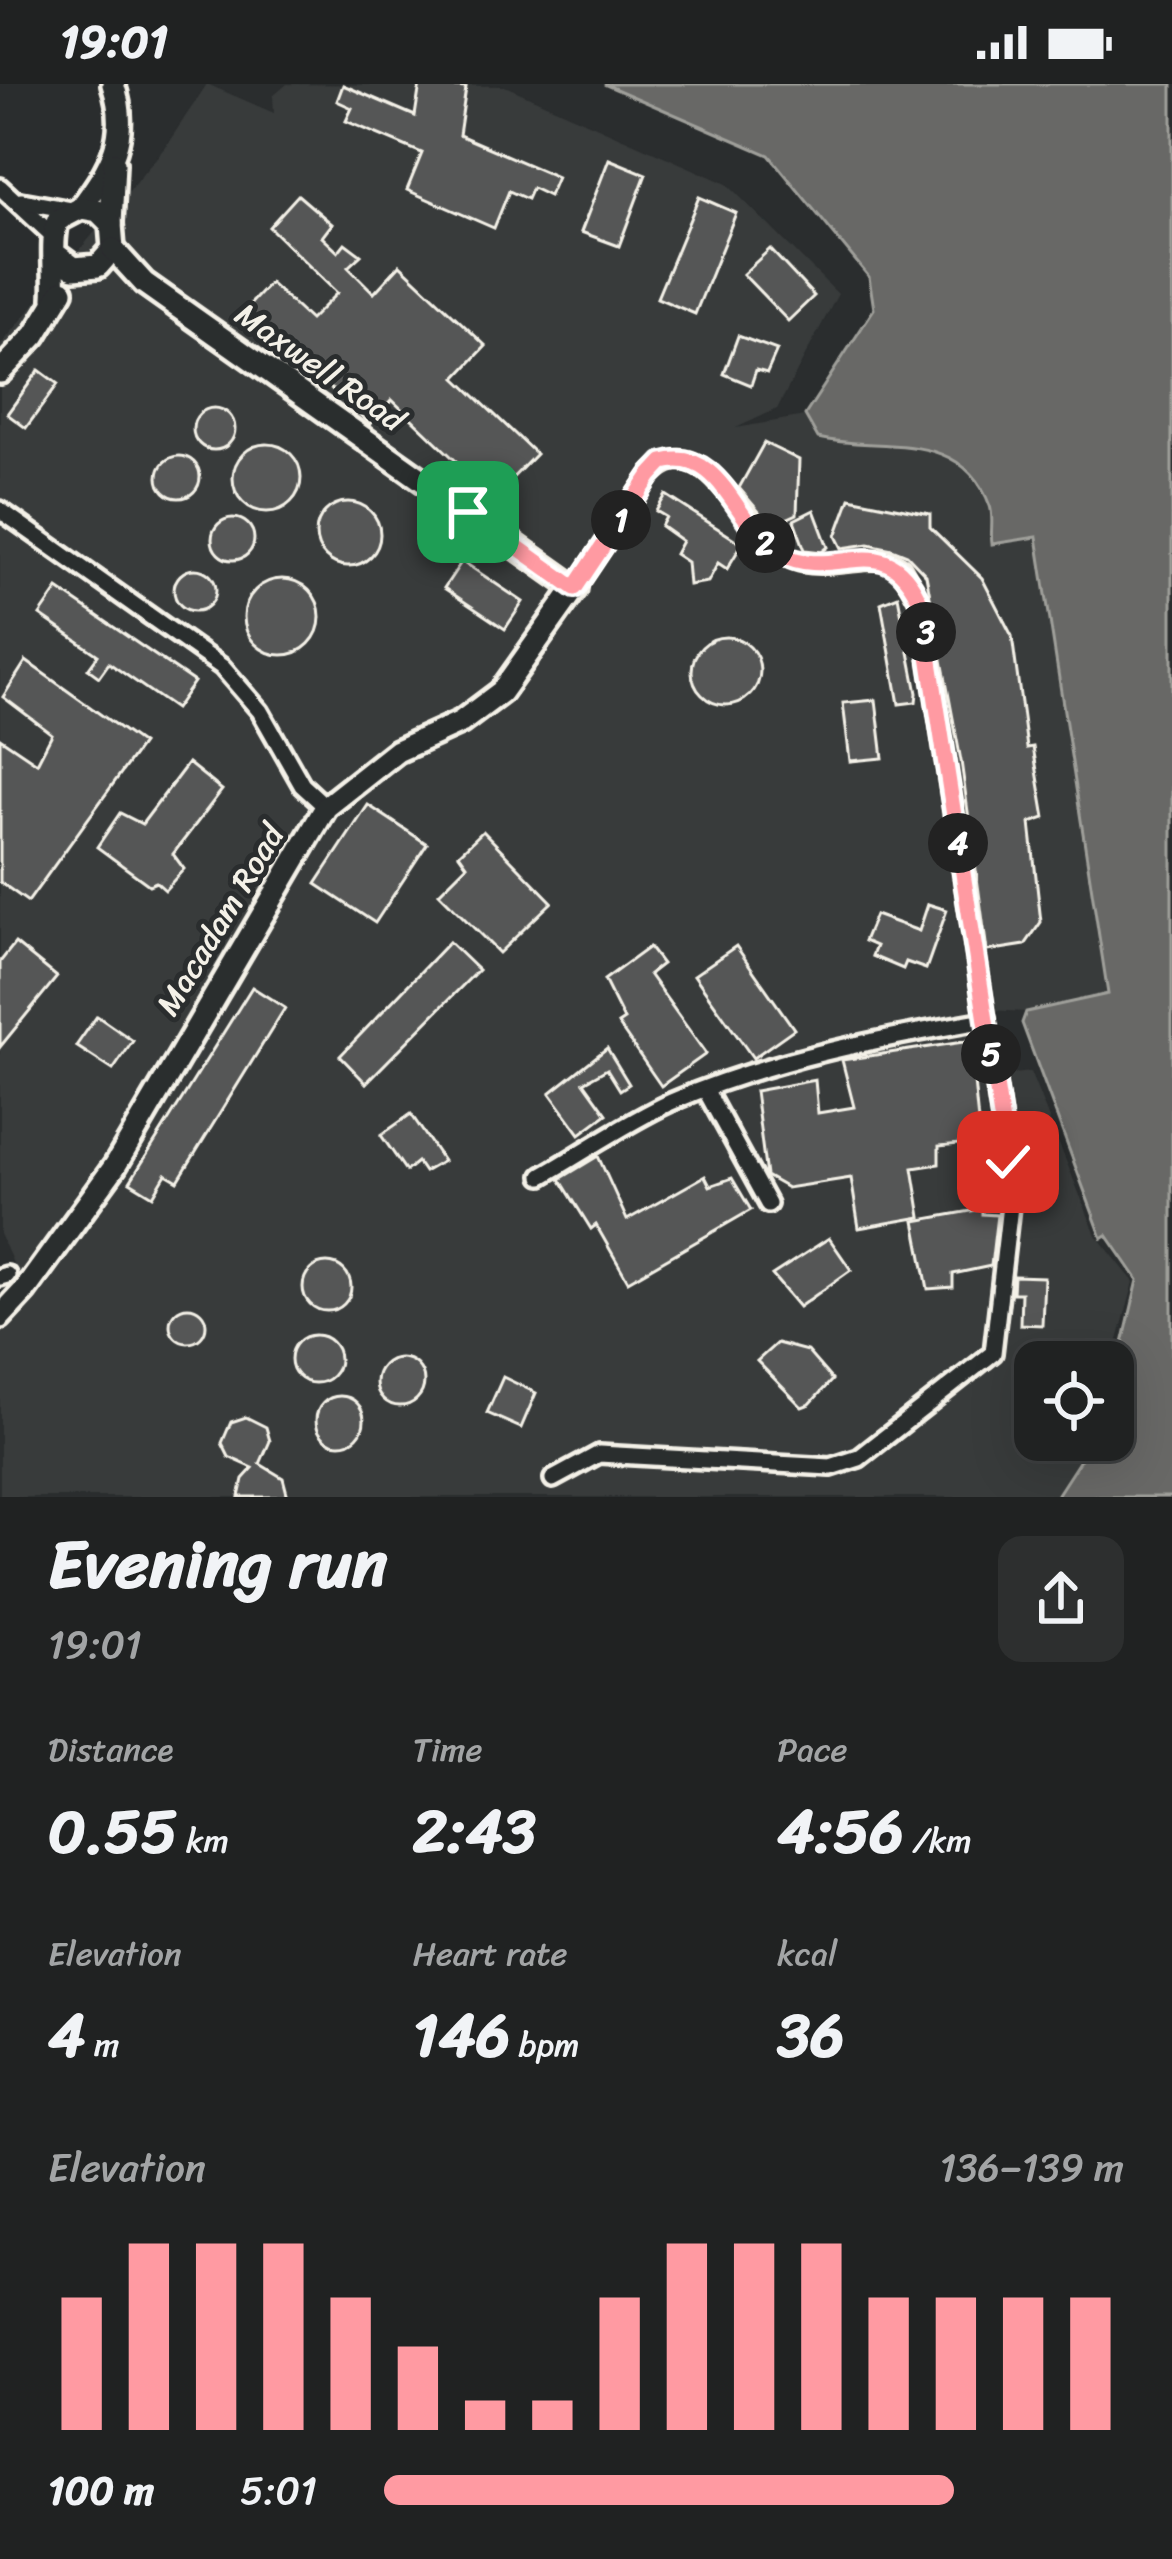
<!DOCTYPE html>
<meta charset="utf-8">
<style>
body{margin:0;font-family:Sriracha,sans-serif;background:#2d2f2f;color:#f1f3f6;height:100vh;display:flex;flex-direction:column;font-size:45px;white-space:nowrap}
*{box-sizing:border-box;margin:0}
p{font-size:39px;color:#a2a4a5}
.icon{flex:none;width:66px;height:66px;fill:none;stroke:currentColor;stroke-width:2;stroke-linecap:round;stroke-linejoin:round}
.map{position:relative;height:1413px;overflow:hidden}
.details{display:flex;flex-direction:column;background:#202222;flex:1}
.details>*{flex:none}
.controls{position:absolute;left:1014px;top:1257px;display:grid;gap:24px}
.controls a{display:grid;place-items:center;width:120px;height:120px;border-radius:24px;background:#202222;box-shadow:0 12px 48px #0002,0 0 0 3px #3d3f40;font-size:60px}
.pin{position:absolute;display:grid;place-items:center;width:102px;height:102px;color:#fff;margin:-51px;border-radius:24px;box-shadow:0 6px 18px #0006}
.km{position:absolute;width:60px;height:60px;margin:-30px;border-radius:50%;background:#222;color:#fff;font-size:33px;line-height:60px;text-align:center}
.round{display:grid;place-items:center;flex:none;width:126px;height:126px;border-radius:24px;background:#2d2f2f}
.head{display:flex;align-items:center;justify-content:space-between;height:204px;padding:0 48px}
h1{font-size:66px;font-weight:800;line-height:90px}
.metrics{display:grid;grid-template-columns:repeat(3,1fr);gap:18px;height:204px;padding:12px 48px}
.metrics div{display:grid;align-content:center}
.metrics b{font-size:60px;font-weight:800}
.metrics small{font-size:33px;font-weight:400}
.metrics p{font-size:33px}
.chart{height:336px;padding:24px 48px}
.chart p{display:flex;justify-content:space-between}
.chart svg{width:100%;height:216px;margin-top:12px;stroke:#ff9aa2;stroke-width:6}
ul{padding:0 48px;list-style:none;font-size:39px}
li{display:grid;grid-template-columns:192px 144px 1fr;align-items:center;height:90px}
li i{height:30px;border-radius:15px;background:#ff9aa2}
.status{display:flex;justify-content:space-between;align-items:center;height:84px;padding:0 60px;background:#202222;direction:ltr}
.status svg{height:33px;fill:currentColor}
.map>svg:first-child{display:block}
.built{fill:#373a3a}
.water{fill:#676866;stroke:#9f9f9a;stroke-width:3}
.building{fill:#555756;stroke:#f4f1e8;stroke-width:3}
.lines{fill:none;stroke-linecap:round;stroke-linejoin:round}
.street-casing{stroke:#f4f1e8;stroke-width:24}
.secondary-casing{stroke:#f4f1e8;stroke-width:30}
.street{stroke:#2a2d2e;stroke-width:15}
.secondary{stroke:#2a2d2e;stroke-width:21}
.route-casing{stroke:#fff;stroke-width:24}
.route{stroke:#ff9aa2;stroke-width:15}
.labels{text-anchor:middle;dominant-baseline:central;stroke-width:10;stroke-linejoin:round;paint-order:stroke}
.street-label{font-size:33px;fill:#f4f1e8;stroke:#2a2d2e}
</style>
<div class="status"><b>19:01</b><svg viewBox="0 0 49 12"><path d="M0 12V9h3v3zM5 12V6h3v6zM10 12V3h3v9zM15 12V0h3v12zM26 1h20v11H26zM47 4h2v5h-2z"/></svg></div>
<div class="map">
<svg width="1172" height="1413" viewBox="0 0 1172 1413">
<rect width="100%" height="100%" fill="#2a2d2e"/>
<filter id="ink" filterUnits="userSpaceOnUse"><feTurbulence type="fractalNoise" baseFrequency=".00833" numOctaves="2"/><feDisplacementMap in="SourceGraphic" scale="24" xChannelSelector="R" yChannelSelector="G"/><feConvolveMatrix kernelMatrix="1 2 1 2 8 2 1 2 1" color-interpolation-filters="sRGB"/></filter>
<g filter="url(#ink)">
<path class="built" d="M 207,0 L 274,29 L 273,12 L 287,0 L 505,2 L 727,100 L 838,210 L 777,325 L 736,344 L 804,332 L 818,354 L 843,359 L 901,358 L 941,367 L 972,392 L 992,425 L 990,448 L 1037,452 L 1108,910 L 1026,928 L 988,926 L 995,992 L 1030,988 L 1096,1151 L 1134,1198 L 1112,1278 L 1035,1278 L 1035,1356 L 1091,1356 L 1087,1372 L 1056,1413 L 0,1413 L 0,1246 L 34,1210 L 25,1206 L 0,1150 L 0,262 L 166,62 Z"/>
<path class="water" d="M 604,0 L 1172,0 L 1172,1413 L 1056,1413 L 1093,1356 L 1113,1356 L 1113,1302 L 1138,1196 L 1107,1151 L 1102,1154 L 1022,939 L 1026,928 L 1108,910 L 1037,453 L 992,460 C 990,448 994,433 990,422 C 961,342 879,369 818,354 L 805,331 L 874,225 L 869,193 L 769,71 Z"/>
<g class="building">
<path d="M 420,0 L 466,4 L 459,51 L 557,93 L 549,112 L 532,104 L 527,115 L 509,107 L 494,144 L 407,106 L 422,69 L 346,37 L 352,24 L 337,17 L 343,1 L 415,32 Z"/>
<path d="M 609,75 L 646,90 L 619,162 L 581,148 Z"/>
<path d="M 298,111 L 332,140 L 322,153 L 338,168 L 345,159 L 361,171 L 348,183 L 374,209 L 400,181 L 486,262 L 456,294 L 536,370 L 494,413 L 392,316 L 370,340 L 245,226 L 270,199 L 310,236 L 337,209 L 269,143 Z"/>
<path d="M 699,113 L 736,129 L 695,230 L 657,214 Z"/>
<path d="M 770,165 L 814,212 L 788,237 L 743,190 Z"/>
<path d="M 738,252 L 777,266 L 767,289 L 756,286 L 751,301 L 724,290 Z"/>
<path d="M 39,286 L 58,300 L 26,344 L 7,330 Z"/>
<circle cx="214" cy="345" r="21"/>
<path d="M 764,359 L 799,376 L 797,430 L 771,442 L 739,404 Z"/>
<circle cx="267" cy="394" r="34"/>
<circle cx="179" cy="393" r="21"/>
<path d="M 666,411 L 742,460 L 727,485 L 718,479 L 708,498 L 689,501 L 687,478 L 675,470 L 682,457 L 661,442 L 666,433 L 656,427 Z"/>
<path d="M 850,414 L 930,430 L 930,443 L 982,494 L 1012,552 L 1027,664 L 1033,663 L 1045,734 L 1030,739 L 1041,838 L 1025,861 L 987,867 L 961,677 L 926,491 L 907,471 L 892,465 L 869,460 L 842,464 L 836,452 Z"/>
<circle cx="348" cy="450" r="32"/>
<path d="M 814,426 L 828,463 L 822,468 L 805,466 L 794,436 Z"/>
<circle cx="233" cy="455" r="21"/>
<path d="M 462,477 L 523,518 L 505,545 L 444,504 Z"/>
<circle cx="195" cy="506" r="21"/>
<circle cx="282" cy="533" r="38"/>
<path d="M 58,505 L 194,598 L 175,625 L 109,579 L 99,593 L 88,585 L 98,571 L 40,531 Z"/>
<path d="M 898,512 L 917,609 L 916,618 L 899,620 L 881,519 Z"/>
<circle cx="726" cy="587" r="34"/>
<path d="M 26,577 L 142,660 L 28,818 L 0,798 L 0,654 L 37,679 L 52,650 L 3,613 Z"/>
<path d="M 876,616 L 883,674 L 850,677 L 843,619 Z"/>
<path d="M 188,679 L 222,706 L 173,770 L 184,785 L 165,806 L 156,798 L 149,801 L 97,763 L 120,729 L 142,740 Z"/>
<path d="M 368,721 L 427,760 L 375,839 L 316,800 Z"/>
<path d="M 483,747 L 552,818 L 499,869 L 439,809 L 467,781 L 459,770 Z"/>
<path d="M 928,820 L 947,826 L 926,885 L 906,878 L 903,885 L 872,872 L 876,862 L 864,857 L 875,831 L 919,847 Z"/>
<path d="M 449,858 L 478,886 L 366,999 L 340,972 Z"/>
<path d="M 15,859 L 57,893 L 0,963 L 0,878 Z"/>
<path d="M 736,862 L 794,945 L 753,974 L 694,891 Z"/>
<path d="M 649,863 L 662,880 L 649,890 L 706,970 L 661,1002 L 618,940 L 624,936 L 604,896 Z"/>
<path d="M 252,903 L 285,924 L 178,1097 L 166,1090 L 153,1112 L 130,1098 Z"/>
<path d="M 97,932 L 133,957 L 113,986 L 76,962 Z"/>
<path d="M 970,957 L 980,1058 L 939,1062 L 939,1080 L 913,1084 L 921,1133 L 859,1144 L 851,1094 L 787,1104 L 766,1092 L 755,1007 L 815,996 L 818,1029 L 854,1023 L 842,976 Z"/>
<path d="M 607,964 L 629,1000 L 620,1006 L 607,985 L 584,998 L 607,1030 L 580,1050 L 550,1009 Z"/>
<path d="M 411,1030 L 443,1077 L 424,1088 L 417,1078 L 406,1087 L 381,1051 Z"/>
<path d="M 598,1072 L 627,1136 L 705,1092 L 710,1102 L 732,1094 L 751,1126 L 628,1197 L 596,1141 L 591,1145 L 560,1095 Z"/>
<path d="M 982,1125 L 982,1130 L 997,1131 L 991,1182 L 953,1190 L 953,1203 L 928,1205 L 915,1137 Z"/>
<path d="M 829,1154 L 851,1186 L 799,1223 L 772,1191 Z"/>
<circle cx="327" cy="1203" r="24"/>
<path d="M 1014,1192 L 1044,1193 L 1042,1241 L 1020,1240 L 1021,1209 L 1013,1209 Z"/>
<circle cx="188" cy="1241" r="18"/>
<circle cx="315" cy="1275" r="24"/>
<path d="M 777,1259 L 807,1267 L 832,1296 L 810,1320 L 802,1323 L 757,1277 Z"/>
<circle cx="400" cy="1298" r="24"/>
<path d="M 503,1293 L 536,1309 L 521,1344 L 487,1329 Z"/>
<circle cx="340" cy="1336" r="24"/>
<path d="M 246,1333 L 266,1343 L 270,1357 L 260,1380 L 283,1394 L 288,1413 L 239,1413 L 243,1395 L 253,1384 L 229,1373 L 222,1359 L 231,1338 Z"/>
</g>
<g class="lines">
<defs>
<g id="street">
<path d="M 0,103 L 53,152"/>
<path d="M 21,117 L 71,126"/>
<path d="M 0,426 L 222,583 L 260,627 L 302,701 L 326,723"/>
<path d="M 705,1005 L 768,1120"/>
<path d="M 542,1092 C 584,1068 627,1038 671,1018 C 770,975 881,954 986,936"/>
<path d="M 0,1193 L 7,1191"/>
<path d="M 553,1395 L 599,1370 L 831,1383 L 859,1374 L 993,1269 L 1011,1113 L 1008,1078 L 921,520 L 901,484 L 887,476 C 857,473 820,487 792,475 C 744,454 704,333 650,392 L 575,504"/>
</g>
<g id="secondary">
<path d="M 81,124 C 112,82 130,52 113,0"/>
<path d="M 111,140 L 114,79"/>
<path d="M 54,215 C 56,192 50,154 58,136 L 81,124 L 98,127 L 111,140 L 113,165 L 98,182 L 74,184 L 58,172"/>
<path d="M 0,288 L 35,251 L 62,207"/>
<path d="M 0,1233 L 25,1206 L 115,1082 L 326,723 L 397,667 L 461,638 L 501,608 L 575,504 L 144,199 L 113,165"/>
</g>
</defs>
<use href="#street" class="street-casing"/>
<use href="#secondary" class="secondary-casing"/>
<use href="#street" class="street"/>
<use href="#secondary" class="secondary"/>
</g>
</g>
<g class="lines" filter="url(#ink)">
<defs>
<path id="route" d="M 468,428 L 575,504 L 650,392 L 663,378 C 723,362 736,445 779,469 C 837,501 886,437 921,520 L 1008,1078"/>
</defs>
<use href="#route" class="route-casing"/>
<use href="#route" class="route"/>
</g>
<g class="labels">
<g class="street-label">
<text transform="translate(320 283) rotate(35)">Maxwell Road</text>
<text transform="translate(220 836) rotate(-59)">Macadam Road</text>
</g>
</g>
</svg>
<div class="controls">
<a><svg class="icon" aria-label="locate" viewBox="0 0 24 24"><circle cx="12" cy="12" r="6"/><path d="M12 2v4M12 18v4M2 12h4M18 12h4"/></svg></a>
</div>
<div class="pin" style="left:468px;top:428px;background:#1e9e55"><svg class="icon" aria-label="arrive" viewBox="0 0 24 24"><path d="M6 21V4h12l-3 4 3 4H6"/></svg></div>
<div class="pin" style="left:1008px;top:1078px;background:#d93025"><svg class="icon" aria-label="check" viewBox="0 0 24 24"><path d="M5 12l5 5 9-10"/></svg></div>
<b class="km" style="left:621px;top:436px">1</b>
<b class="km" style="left:765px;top:459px">2</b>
<b class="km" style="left:926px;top:548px">3</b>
<b class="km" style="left:958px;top:759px">4</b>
<b class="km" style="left:991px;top:970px">5</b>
</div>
<section class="details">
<div class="head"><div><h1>Evening run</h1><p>19:01</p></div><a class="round"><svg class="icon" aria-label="share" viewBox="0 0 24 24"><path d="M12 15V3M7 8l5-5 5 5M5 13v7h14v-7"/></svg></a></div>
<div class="metrics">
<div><p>Distance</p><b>0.55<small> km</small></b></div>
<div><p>Time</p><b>2:43</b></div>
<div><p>Pace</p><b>4:56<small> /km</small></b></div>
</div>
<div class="metrics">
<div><p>Elevation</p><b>4<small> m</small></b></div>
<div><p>Heart rate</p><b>146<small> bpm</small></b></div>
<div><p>kcal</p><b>36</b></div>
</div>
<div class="chart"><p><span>Elevation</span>136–139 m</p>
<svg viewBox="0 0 160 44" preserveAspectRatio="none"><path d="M5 44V17M15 44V6M25 44V6M35 44V6M45 44V17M55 44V27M65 44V38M75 44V38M85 44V17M95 44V6M105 44V6M115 44V6M125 44V17M135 44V17M145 44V17M155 44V17"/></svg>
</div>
<ul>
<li><b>100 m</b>5:01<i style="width:77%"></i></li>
</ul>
</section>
